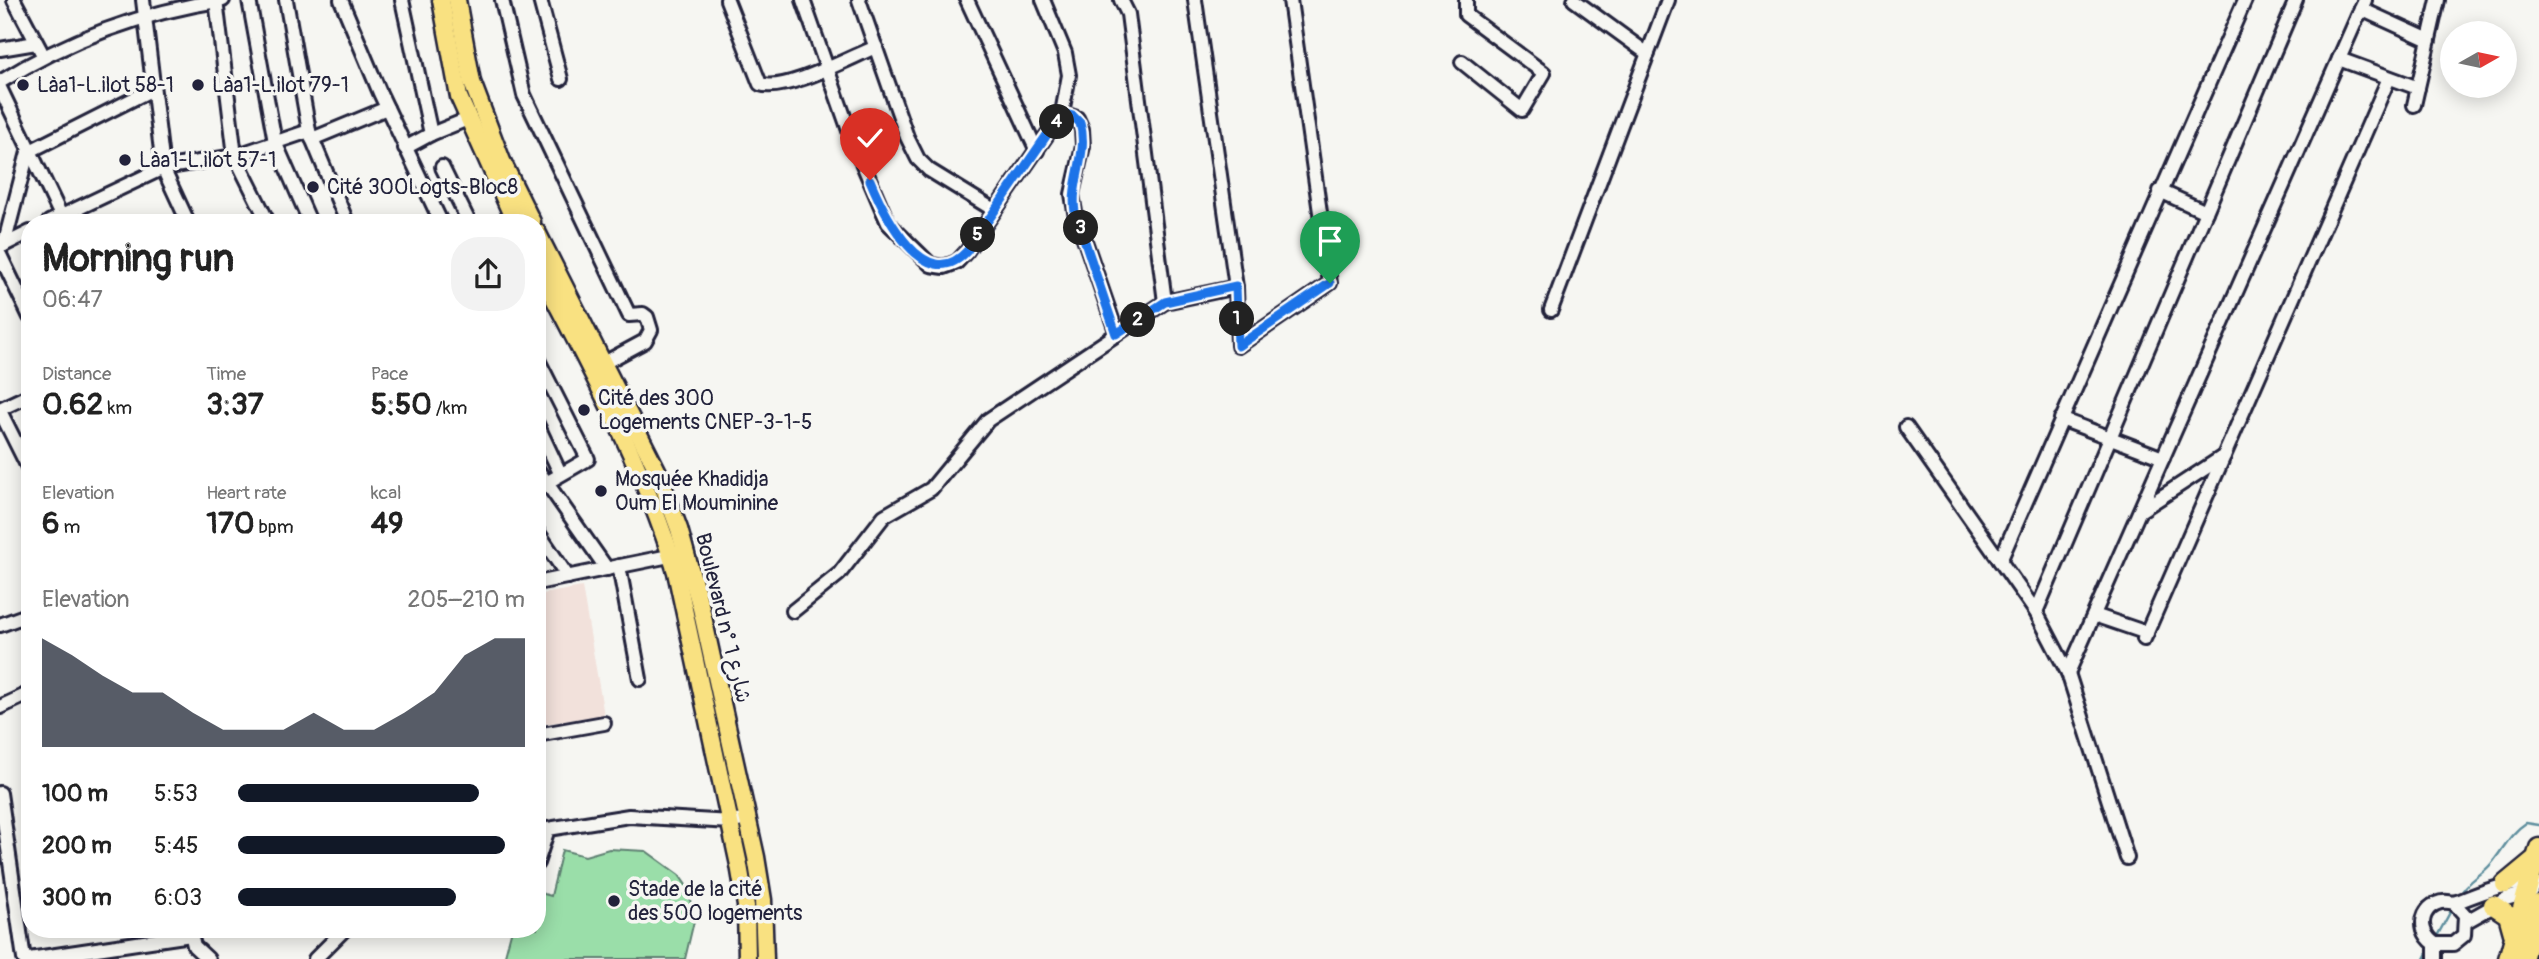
<!DOCTYPE html>
<meta charset="utf-8">
<style>
body{margin:0;font-family:Pangolin,"Playpen Sans Arabic",sans-serif;background:#f2f2f2;color:#222;height:100vh;display:flex;flex-direction:column;font-size:26px;white-space:nowrap}
*{box-sizing:border-box;margin:0}
p{font-size:23px;color:#767676}
.icon{flex:none;width:38px;height:38px;fill:none;stroke:currentColor;stroke-width:2;stroke-linecap:round;stroke-linejoin:round}
.map{position:relative;flex:1;overflow:hidden}
.sheet{position:absolute;left:21px;top:214px;width:525px;height:724px;display:flex;flex-direction:column;background:#fff;border-radius:28px;box-shadow:0 4px 18px #0003}
.sheet>*{flex:none}
.needle{width:46px;rotate:81deg}
.controls{position:absolute;left:2440px;top:21px;display:grid;gap:14px}
.controls a{display:grid;place-items:center;width:77px;height:77px;border-radius:50%;background:#fff;box-shadow:0 4px 18px #0003;font-size:35px}
.pin{position:absolute;display:grid;place-items:center;width:60px;height:60px;color:#fff;margin:-72px -30px;border-radius:50% 50% 50% 0;rotate:-45deg;box-shadow:0 0 7px #0007}
.pin .icon{rotate:45deg}
.km{position:absolute;width:35px;height:35px;margin:-18px;border-radius:50%;background:#222;color:#fff;font-size:19px;line-height:35px;text-align:center}
.round{display:grid;place-items:center;flex:none;width:74px;height:74px;border-radius:28px;background:#f2f2f2}
.overview{display:flex;align-items:center;justify-content:space-between;height:119px;padding:0 21px}
h1{font-size:38px;font-weight:700;line-height:52px}
.figures{display:grid;grid-template-columns:repeat(3,1fr);gap:10px;height:119px;padding:7px 21px}
.figures div{display:grid;align-content:center}
.figures b{font-size:30px;font-weight:700}
.figures small{font-size:19px;font-weight:400}
.figures p{font-size:19px}
.chart{height:196px;padding:14px 21px}
.chart p{display:flex;justify-content:space-between}
.chart svg{width:100%;height:126px;margin-top:7px;fill:#111827;opacity:.7}
ul{padding:0 21px;list-style:none;font-size:23px}
li{display:grid;grid-template-columns:112px 84px 1fr;align-items:center;height:52px}
li i{height:18px;border-radius:9px;background:#111827}
.map>svg:first-child{display:block}
.built{fill:#f2e1db}
.park{fill:#9adea9;stroke:#5e8072;stroke-width:2}
.lines{fill:none;stroke-linecap:round;stroke-linejoin:round}
.stream{stroke:#5f8f9e;stroke-width:2.5}
.minor-casing{stroke:#22223b;stroke-width:18}
.major-casing{stroke:#22223b;stroke-width:21}
.highway-casing{stroke:#22223b;stroke-width:23}
.minor{stroke:#f6f6f2;stroke-width:12}
.major{stroke:#f9e181;stroke-width:16}
.highway{stroke:#f9e181;stroke-width:18}
.route-casing{stroke:#fff;stroke-width:14}
.route{stroke:#1a73e8;stroke-width:9}
.poi-dot{fill:#22223b;stroke:#f6f6f2;stroke-width:2.5}
.labels{text-anchor:middle;dominant-baseline:central;stroke-width:7;stroke-linejoin:round;paint-order:stroke}
.poi-label{font-size:21px;fill:#22223b;stroke:#f6f6f2;text-anchor:start}
.street-label{font-size:21px;fill:#22223b;stroke:#f6f6f2}
</style>
<div class="map">
<svg width="2539" height="959" viewBox="0 0 2539 959">
<rect width="100%" height="100%" fill="#f6f6f2"/>
<filter id="ink" filterUnits="userSpaceOnUse"><feTurbulence type="fractalNoise" baseFrequency=".0143" numOctaves="2"/><feDisplacementMap in="SourceGraphic" scale="14" xChannelSelector="R" yChannelSelector="G"/><feConvolveMatrix kernelMatrix="1 2 1 2 8 2 1 2 1" color-interpolation-filters="sRGB"/></filter>
<g filter="url(#ink)">
<path class="built" d="M 582,587 L 604,715 L 537,725 L 537,595 Z"/>
<path class="park" d="M 609,849 L 646,851 L 679,875 L 688,888 L 694,921 L 685,959 L 504,959 L 512,929 L 537,929 L 537,892 L 551,896 L 562,850 L 585,856 Z"/>
<g class="lines">
<g class="stream">
<path d="M 2460,895 C 2467,881 2481,876 2491,864 C 2504,849 2509,834 2526,823 L 2539,825"/>
<path d="M 2436,938 L 2453,907"/>
<path d="M 2424,959 L 2429,949"/>
</g>
<defs>
<g id="minor">
<path d="M 14,0 L 43,55"/>
<path d="M 143,0 L 163,168 L 188,222"/>
<path d="M 216,0 L 235,156 L 268,222"/>
<path d="M 249,0 L 275,142 L 310,222"/>
<path d="M 286,0 L 309,131 L 347,222"/>
<path d="M 341,0 L 380,93 L 441,222"/>
<path d="M 402,0 L 431,134 L 405,148"/>
<path d="M 502,0 L 524,95 L 629,315 L 643,314 L 647,317 L 651,330 L 645,341 L 604,363"/>
<path d="M 540,0 L 561,79"/>
<path d="M 727,0 L 760,84 C 785,93 851,57 876,47"/>
<path d="M 803,0 L 852,139 L 888,223 L 931,265 L 944,267 L 957,262 L 967,251 L 1062,113 L 1069,75 L 1065,53 L 1043,0"/>
<path d="M 859,0 L 907,137 L 918,159 L 929,170 L 994,210"/>
<path d="M 967,0 L 1037,151"/>
<path d="M 1121,0 L 1128,14 L 1165,302"/>
<path d="M 1195,0 L 1236,287"/>
<path d="M 1574,0 L 1648,54"/>
<path d="M 2361,9 L 2429,40"/>
<path d="M 0,49 L 36,43"/>
<path d="M 2339,59 L 2418,88"/>
<path d="M 1462,62 L 1522,110 L 1544,73 L 1466,15 L 1466,0"/>
<path d="M 0,82 C 67,40 144,12 223,0"/>
<path d="M 0,88 L 64,222"/>
<path d="M 2414,105 L 2438,0"/>
<path d="M 1062,113 L 1077,118 L 1082,129 L 1083,146 L 1072,194 L 1075,212 L 1117,334"/>
<path d="M 431,134 L 468,119"/>
<path d="M 312,139 L 387,108"/>
<path d="M 442,167 L 469,222"/>
<path d="M 2160,191 L 2206,212"/>
<path d="M 49,222 L 163,168 L 235,156 L 309,131"/>
<path d="M 4,245 L 28,152 L 153,89"/>
<path d="M 2,246 L 30,232"/>
<path d="M 0,255 L 30,317"/>
<path d="M 1551,310 L 1668,0"/>
<path d="M 537,358 L 588,459 L 548,482"/>
<path d="M 0,409 L 30,395"/>
<path d="M 0,411 L 30,471"/>
<path d="M 2061,419 L 2163,458"/>
<path d="M 537,424 L 560,473"/>
<path d="M 1906,427 L 2036,612 L 2068,673 L 2127,858"/>
<path d="M 537,469 L 607,569"/>
<path d="M 2140,511 L 2224,456"/>
<path d="M 537,531 L 568,577"/>
<path d="M 2000,561 L 2245,0"/>
<path d="M 619,566 L 640,679"/>
<path d="M 537,583 L 679,554"/>
<path d="M 793,611 L 839,574 L 884,516 L 931,489 L 988,420 L 1165,302 L 1236,287 L 1238,346 L 1330,283 L 1290,0"/>
<path d="M 2036,612 L 2296,0"/>
<path d="M 2094,615 L 2147,633"/>
<path d="M 0,625 L 30,614"/>
<path d="M 2144,639 L 2389,78"/>
<path d="M 2068,673 L 2365,0"/>
<path d="M 0,707 L 30,693"/>
<path d="M 537,735 L 604,723"/>
<path d="M 0,793 L 24,959"/>
<path d="M 537,863 L 548,829 L 629,816 L 731,822 L 749,819"/>
<path d="M 2454,903 C 2482,893 2509,879 2539,885"/>
<path d="M 2467,921 L 2506,899 L 2532,891"/>
<path d="M 190,929 L 194,946 L 208,959"/>
<path d="M 2435,944 L 2453,944 L 2464,935 L 2465,915 L 2454,903 C 2426,895 2411,927 2435,944 L 2435,959"/>
<path d="M 29,959 L 191,935"/>
<path d="M 315,959 L 345,929"/>
</g>
<g id="major">
<path d="M 441,0 L 459,97 L 515,222"/>
<path d="M 457,0 L 472,82 L 502,161 L 532,222"/>
<path d="M 537,232 L 658,472 L 679,529 L 701,608 L 756,857 L 763,900 L 765,959"/>
<path d="M 537,266 C 589,366 643,464 676,572 L 739,865 L 746,906 L 747,959"/>
</g>
<g id="highway">
<path d="M 2505,884 L 2534,860"/>
<path d="M 2493,905 L 2508,915 L 2513,933"/>
<path d="M 2508,959 L 2539,848"/>
<path d="M 2523,959 L 2539,904"/>
</g>
</defs>
<use href="#minor" class="minor-casing"/>
<use href="#major" class="major-casing"/>
<use href="#highway" class="highway-casing"/>
<use href="#minor" class="minor"/>
<use href="#major" class="major"/>
<use href="#highway" class="highway"/>
</g>
</g>
<g class="lines" filter="url(#ink)">
<defs>
<path id="route" d="M 870,180 C 884,214 925,297 967,251 L 1062,113 L 1073,116 L 1080,123 C 1089,153 1070,182 1075,212 L 1116,334 L 1165,302 L 1236,286 L 1238,346 L 1330,283"/>
</defs>
<use href="#route" class="route-casing"/>
<use href="#route" class="route"/>
</g>
<g class="poi-dot">
<circle cx="23" cy="85" r="7"/>
<circle cx="198" cy="85" r="7"/>
<circle cx="125" cy="160" r="7"/>
<circle cx="313" cy="187" r="7"/>
<circle cx="584" cy="410" r="7"/>
<circle cx="601" cy="491" r="7"/>
<circle cx="614" cy="901" r="7"/>
</g>
<g class="labels">
<g class="poi-label">
<text x="37" y="85">Làa1-L.ilot 58-1</text>
<text x="212" y="85">Làa1-L.ilot 79-1</text>
<text x="139" y="160">Làa1-L.ilot 57-1</text>
<text x="327" y="187">Cité 300Logts-Bloc8</text>
<text x="598" y="398">Cité des 300<tspan x="598" dy="24">Logements CNEP-3-1-5</tspan></text>
<text x="615" y="479">Mosquée Khadidja<tspan x="615" dy="24">Oum El Mouminine</tspan></text>
<text x="628" y="889">Stade de la cité<tspan x="628" dy="24">des 500 logements</tspan></text>
</g>
<g class="street-label">
<text transform="translate(723 618) rotate(76)">Boulevard n° شارع 1</text>
</g>
</g>
</svg>
<div class="controls">
<a><svg class="needle" viewBox="-14 -14 28 28"><path d="M0-13l5 13h-10z" fill="#e53935"/><path d="M0 13l5-13h-10z" fill="#767676"/></svg></a>
</div>
<div class="pin" style="left:1330px;top:283px;background:#1e9e55"><svg class="icon" aria-label="arrive" viewBox="0 0 24 24"><path d="M6 21V4h12l-3 4 3 4H6"/></svg></div>
<div class="pin" style="left:870px;top:180px;background:#d93025"><svg class="icon" aria-label="check" viewBox="0 0 24 24"><path d="M5 12l5 5 9-10"/></svg></div>
<b class="km" style="left:1237px;top:319px">1</b>
<b class="km" style="left:1138px;top:320px">2</b>
<b class="km" style="left:1081px;top:228px">3</b>
<b class="km" style="left:1057px;top:122px">4</b>
<b class="km" style="left:978px;top:235px">5</b>
<section class="sheet">
<div class="overview"><div><h1>Morning run</h1><p>06:47</p></div><a class="round"><svg class="icon" aria-label="share" viewBox="0 0 24 24"><path d="M12 15V3M7 8l5-5 5 5M5 13v7h14v-7"/></svg></a></div>
<div class="figures">
<div><p>Distance</p><b>0.62<small> km</small></b></div>
<div><p>Time</p><b>3:37</b></div>
<div><p>Pace</p><b>5:50<small> /km</small></b></div>
</div>
<div class="figures">
<div><p>Elevation</p><b>6<small> m</small></b></div>
<div><p>Heart rate</p><b>170<small> bpm</small></b></div>
<div><p>kcal</p><b>49</b></div>
</div>
<div class="chart"><p><span>Elevation</span>205–210 m</p>
<svg viewBox="0 0 160 44" preserveAspectRatio="none"><path d="M0 44V6L10 12L20 19L30 25L40 25L50 32L60 38L70 38L80 38L90 32L100 38L110 38L120 32L130 25L140 12L150 6L160 6V44z"/></svg>
</div>
<ul>
<li><b>100 m</b>5:53<i style="width:84%"></i></li>
<li><b>200 m</b>5:45<i style="width:93%"></i></li>
<li><b>300 m</b>6:03<i style="width:76%"></i></li>
</ul>
</section>
</div>
